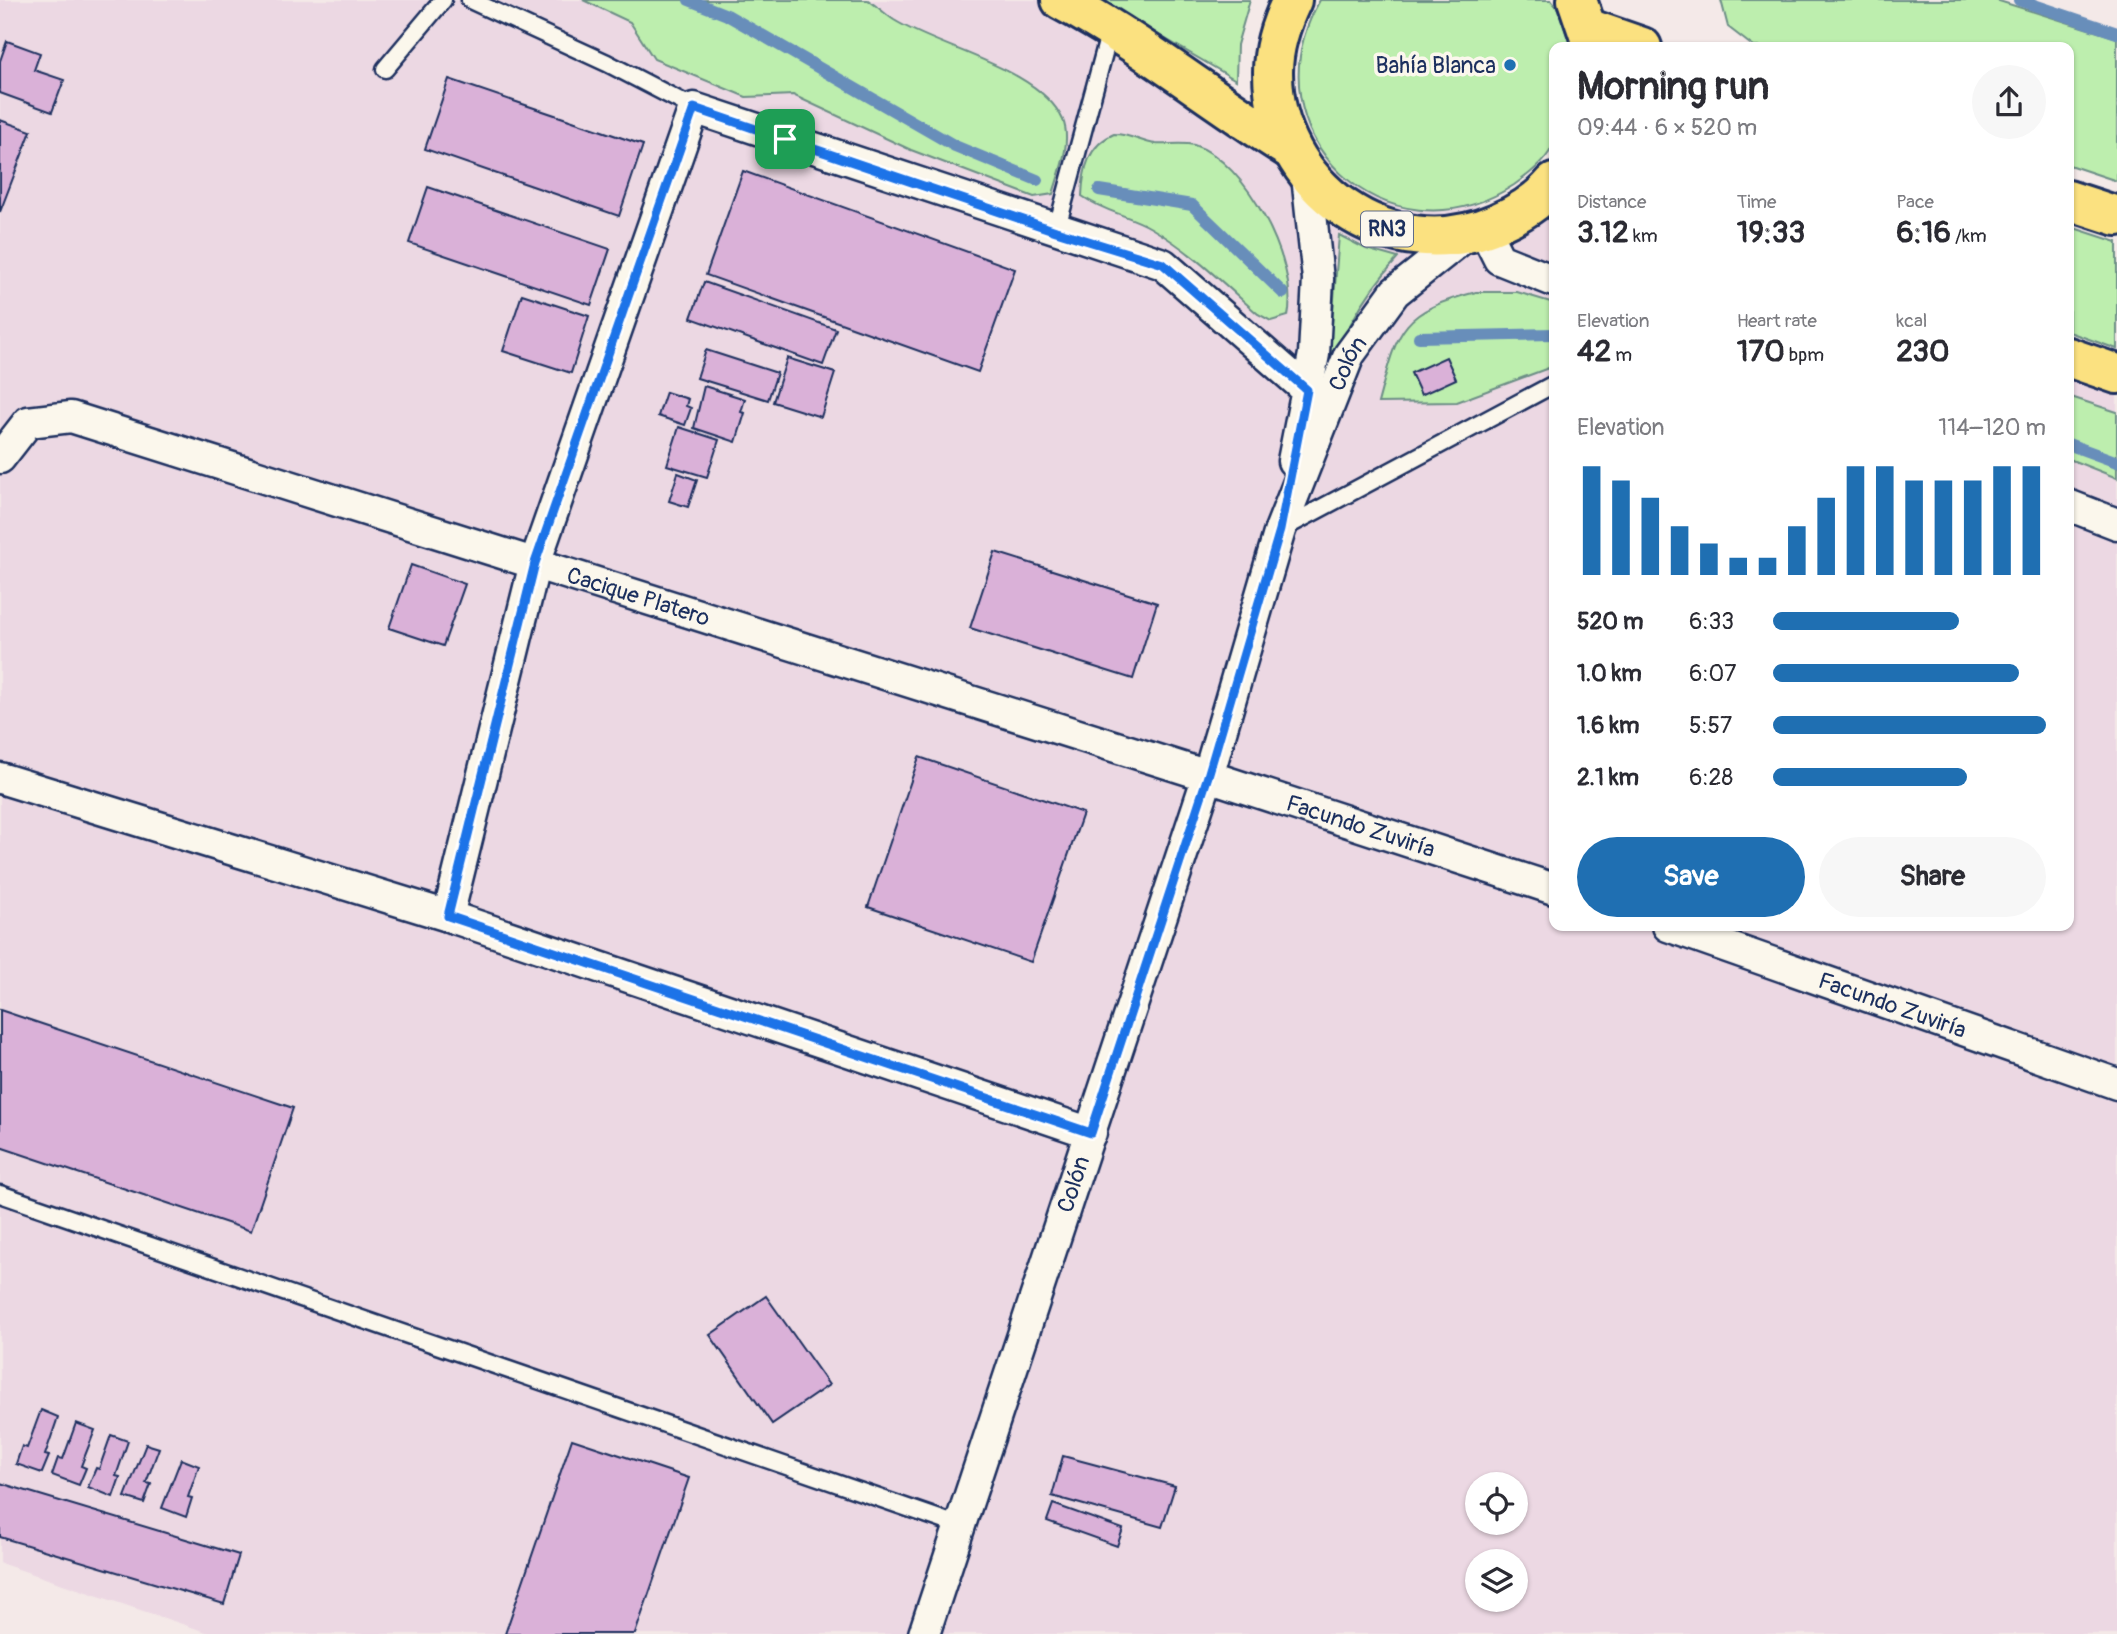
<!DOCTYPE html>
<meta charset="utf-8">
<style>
body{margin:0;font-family:Pangolin,sans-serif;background:#f7f7f7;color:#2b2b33;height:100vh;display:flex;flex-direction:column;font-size:26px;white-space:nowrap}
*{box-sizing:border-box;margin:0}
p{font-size:23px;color:#7c7c81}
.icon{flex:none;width:38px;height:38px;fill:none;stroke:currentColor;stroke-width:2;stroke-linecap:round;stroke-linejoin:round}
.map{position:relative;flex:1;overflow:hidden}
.details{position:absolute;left:1549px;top:42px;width:525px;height:889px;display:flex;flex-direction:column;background:#fff;border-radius:14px;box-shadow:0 2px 5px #0004}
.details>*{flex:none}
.fabs{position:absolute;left:1465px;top:1472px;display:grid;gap:14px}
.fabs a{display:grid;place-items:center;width:63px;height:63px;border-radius:50%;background:#fff;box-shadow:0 2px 5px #0004;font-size:35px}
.pin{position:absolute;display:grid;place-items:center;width:60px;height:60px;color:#fff;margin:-30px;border-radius:14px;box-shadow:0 4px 10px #0006}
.round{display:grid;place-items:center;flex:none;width:74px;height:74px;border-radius:37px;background:#f7f7f7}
.overview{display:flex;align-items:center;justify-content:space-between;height:119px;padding:0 28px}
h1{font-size:38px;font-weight:700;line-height:52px}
.figures{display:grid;grid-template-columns:repeat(3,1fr);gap:10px;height:119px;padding:7px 28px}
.figures div{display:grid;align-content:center}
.figures b{font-size:30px;font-weight:700}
.figures small{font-size:19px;font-weight:400}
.figures p{font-size:19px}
.chart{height:196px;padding:14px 28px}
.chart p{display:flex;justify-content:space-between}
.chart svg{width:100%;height:126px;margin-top:7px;stroke:#1f6fb2;stroke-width:6}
.action{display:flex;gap:14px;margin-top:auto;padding:14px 28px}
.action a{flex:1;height:80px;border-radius:42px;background:#1f6fb2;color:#fff;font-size:28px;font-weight:700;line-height:80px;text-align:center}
.action a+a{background:#f7f7f7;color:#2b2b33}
ul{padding:0 28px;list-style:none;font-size:23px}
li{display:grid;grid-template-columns:112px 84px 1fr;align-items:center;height:52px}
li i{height:18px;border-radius:9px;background:#1f6fb2}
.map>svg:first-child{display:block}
.built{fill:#ecd8e3;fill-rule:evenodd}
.green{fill:#bdeeae;stroke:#6c8e86;stroke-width:2}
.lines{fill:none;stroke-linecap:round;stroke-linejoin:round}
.stream{stroke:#688eba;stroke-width:12}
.building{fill:#dab1d8;stroke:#1b2f5e;stroke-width:2}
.service-casing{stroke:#1b2f5e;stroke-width:21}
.minor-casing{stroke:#1b2f5e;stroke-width:35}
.trunk-casing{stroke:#1b2f5e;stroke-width:44}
.service{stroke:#fbf7ec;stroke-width:16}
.minor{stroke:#fbf7ec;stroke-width:30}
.trunk{stroke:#fbe180;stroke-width:38}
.route-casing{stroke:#fff;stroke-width:14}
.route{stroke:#1a73e8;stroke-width:9}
.poi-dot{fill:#1f6fb2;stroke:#fbf7ec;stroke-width:2.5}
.labels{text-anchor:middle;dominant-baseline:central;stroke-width:7;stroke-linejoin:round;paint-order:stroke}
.shield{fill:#fbf7ec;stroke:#5e6b89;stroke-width:2}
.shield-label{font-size:21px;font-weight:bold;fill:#1b2f5e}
.poi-label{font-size:23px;fill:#1b2f5e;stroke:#fbf7ec;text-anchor:end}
.street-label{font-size:23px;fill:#1b2f5e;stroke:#fbf7ec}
</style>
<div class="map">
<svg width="2117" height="1634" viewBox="0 0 2117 1634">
<rect width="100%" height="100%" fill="#f4e9e8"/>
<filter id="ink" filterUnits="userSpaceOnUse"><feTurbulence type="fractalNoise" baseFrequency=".0143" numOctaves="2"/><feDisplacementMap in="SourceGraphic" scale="14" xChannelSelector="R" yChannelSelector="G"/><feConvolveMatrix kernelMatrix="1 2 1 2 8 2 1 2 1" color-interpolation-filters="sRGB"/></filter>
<g filter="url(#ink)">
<path class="built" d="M 0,0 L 1061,0 L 1290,149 L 1512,216 L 1554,216 L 1554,926 L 2068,926 L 2069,357 L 2117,374 L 2117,1634 L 212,1634 L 0,1563 ZM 1477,1484 L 1516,1484 L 1516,1522 L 1477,1522 ZM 1477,1561 L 1516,1561 L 1516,1600 L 1477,1600 Z"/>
<g class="green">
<path d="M 583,0 L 868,0 C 877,6 885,14 894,20 C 940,49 1040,68 1063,120 C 1072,142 1059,173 1053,194 L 1034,197 L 911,150 L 793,95 L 746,97 L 654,59 L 630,22 Z"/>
<path d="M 1099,0 L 1250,0 L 1237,45 L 1236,80 Z"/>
<path d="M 1320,0 L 1551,0 L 1558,9 L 1571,47 L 1554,47 C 1554,65 1558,131 1554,143 C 1548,160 1527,176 1514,185 C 1386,268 1244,132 1320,0 Z"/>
<path d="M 1721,0 L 1996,0 L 2117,38 L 2117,181 L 2069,165 L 2068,47 L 1754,47 L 1728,27 Z"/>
<path d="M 1114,134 C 1130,134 1141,142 1156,144 C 1167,145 1182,142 1194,145 C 1246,161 1299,264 1288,316 L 1271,321 L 1258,314 C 1224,284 1191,251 1151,228 C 1129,215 1104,212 1082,196 C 1083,170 1088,145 1114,134 Z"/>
<path d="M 2068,226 L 2117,242 L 2117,349 L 2069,332 Z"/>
<path d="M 1339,235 L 1366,249 L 1398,258 C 1357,302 1341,340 1320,395 L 1317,394 L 1332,324 Z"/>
<path d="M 1476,292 L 1517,292 L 1554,303 L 1554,366 L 1457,402 L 1378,403 C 1398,329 1399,312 1476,292 Z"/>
<path d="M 2068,396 L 2117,412 L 2117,478 L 2069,459 Z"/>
</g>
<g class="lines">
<g class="stream">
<path d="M 689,0 L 727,15 L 955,146 L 1037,180"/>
<path d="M 2019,0 L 2117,33"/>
<path d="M 1099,190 L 1192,205 L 1283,293"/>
<path d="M 1419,337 L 1554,334"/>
<path d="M 2068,444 L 2117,462"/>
</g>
</g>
<g class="building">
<path d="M 7,41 L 40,53 L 34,70 L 64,80 L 52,112 L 0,93 L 0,61 Z"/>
<path d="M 449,79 L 643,145 L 619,216 L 425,149 Z"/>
<path d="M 0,120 L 31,131 L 0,212 Z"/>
<path d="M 743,171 L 1015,269 L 978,372 L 706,275 Z"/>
<path d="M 428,187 L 610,249 L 591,305 L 409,243 Z"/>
<path d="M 704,282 L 836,329 L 823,365 L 691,318 Z"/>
<path d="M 522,294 L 589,316 L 571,373 L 503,351 Z"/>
<path d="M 706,350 L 777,373 L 768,400 L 697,378 Z"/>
<path d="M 1446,357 L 1456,379 L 1421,395 L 1411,373 Z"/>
<path d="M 787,358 L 835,373 L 821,417 L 773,402 Z"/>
<path d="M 704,386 L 745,399 L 741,412 L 745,413 L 736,442 L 694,428 Z"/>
<path d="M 666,392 L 688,399 L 686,406 L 691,408 L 685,425 L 658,416 Z"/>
<path d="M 679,427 L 719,440 L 707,477 L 667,465 Z"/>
<path d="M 678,473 L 697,480 L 688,507 L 669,501 Z"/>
<path d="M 995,552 L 1157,603 L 1133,679 L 970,628 Z"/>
<path d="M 411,565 L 465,584 L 443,646 L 389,628 Z"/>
<path d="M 919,757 L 1083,813 L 1031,962 L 868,907 Z"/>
<path d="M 0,1010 L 293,1108 L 251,1231 L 0,1147 Z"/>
<path d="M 766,1296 L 829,1385 L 772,1424 L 710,1335 Z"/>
<path d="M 41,1410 L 58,1417 L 45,1455 L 49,1456 L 42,1473 L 16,1464 L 22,1446 L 27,1448 Z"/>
<path d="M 76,1423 L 95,1430 L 81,1466 L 86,1468 L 79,1485 L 52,1475 L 58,1458 L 63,1459 Z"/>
<path d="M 111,1435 L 128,1441 L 116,1476 L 120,1477 L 113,1497 L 88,1487 L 96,1468 L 99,1469 Z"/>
<path d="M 572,1439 L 689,1478 L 635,1634 L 505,1634 Z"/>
<path d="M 146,1444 L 159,1448 L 146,1483 L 151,1484 L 144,1503 L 125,1497 Z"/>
<path d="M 1063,1456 L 1175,1486 L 1162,1527 L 1052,1496 Z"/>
<path d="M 181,1459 L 199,1466 L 188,1497 L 192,1498 L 186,1517 L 162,1508 Z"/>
<path d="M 0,1483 L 239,1555 L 224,1604 L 0,1537 Z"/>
<path d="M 1053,1504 L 1123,1529 L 1117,1546 L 1047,1521 Z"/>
</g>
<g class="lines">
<defs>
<g id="service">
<path d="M 470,0 L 607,63 L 694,108"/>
<path d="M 385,69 L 443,0"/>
<path d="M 1056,231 L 1111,27"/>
<path d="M 1282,529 L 1554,384"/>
<path d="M 0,1194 L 960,1526"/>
</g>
<g id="minor">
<path d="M 1484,229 L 1499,259 L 1554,281"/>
<path id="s1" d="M 0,458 L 28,422 L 71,417 L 1208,776 L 1554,889"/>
<path d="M 1293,461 L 1314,354 L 1318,279 L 1307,176"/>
<path d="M 2068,505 L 2117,524"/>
<path d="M 0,778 L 448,916 L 1091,1133"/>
<path d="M 448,916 L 535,563 L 694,108 L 1163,264 L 1307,390"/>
<path id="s2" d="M 1668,926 L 2117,1084"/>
<path id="s3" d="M 924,1634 L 1208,776 L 1280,530 L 1349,355 L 1395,292 L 1469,233"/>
</g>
<g id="trunk">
<path d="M 1061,0 C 1142,43 1213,101 1290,149"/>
<path d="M 1292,0 C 1281,23 1273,47 1273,72 C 1273,187 1390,270 1497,223 C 1518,214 1539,201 1554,183"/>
<path d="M 1577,0 L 1593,47"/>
<path d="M 1590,29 L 1642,47"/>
<path d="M 2068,200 L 2117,216"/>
<path d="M 2068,357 L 2117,374"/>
</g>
</defs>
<use href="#service" class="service-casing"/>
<use href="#minor" class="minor-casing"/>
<use href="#trunk" class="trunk-casing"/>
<use href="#service" class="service"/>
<use href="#minor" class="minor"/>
<use href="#trunk" class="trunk"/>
</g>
</g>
<g class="lines" filter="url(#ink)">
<defs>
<path id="route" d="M 694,108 L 1056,231 L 1163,264 L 1307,390 L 1280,530 L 1208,776 L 1091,1133 L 448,916 L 535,563 Z"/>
</defs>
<use href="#route" class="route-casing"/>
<use href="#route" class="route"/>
</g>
<circle class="poi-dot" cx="1510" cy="65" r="7"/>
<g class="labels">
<rect class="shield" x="1361" y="211.5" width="52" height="35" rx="5"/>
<g class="shield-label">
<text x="1387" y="229">RN3</text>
</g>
<g class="poi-label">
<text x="1496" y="65">Bahía Blanca</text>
</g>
<g class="street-label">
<text stroke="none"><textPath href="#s3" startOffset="1340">Colón</textPath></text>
<text stroke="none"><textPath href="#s1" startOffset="684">Cacique Platero</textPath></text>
<text stroke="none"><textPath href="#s1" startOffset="1442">Facundo Zuviría</textPath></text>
<text stroke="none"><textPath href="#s2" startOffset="238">Facundo Zuviría</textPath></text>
<text stroke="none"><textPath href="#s3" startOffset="474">Colón</textPath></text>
</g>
</g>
</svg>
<div class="fabs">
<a><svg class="icon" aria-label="locate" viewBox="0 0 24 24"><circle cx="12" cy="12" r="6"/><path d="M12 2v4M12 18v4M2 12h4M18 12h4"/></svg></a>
<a><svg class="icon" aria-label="layers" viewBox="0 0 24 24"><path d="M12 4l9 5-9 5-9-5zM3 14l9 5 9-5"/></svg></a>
</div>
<div class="pin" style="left:785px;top:139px;background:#1e9e55"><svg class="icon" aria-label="arrive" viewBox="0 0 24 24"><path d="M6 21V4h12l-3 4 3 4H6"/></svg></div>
<section class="details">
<div class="overview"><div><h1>Morning run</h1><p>09:44 · 6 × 520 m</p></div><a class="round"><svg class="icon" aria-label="share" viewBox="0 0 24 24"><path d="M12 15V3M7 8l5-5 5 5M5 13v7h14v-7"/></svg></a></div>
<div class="figures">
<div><p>Distance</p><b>3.12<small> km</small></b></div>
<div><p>Time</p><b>19:33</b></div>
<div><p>Pace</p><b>6:16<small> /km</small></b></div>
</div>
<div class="figures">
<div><p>Elevation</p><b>42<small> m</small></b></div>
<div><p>Heart rate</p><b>170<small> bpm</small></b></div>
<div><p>kcal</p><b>230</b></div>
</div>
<div class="chart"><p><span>Elevation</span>114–120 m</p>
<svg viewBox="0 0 160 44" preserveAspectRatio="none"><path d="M5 44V6M15 44V11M25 44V17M35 44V27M45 44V33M55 44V38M65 44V38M75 44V27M85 44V17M95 44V6M105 44V6M115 44V11M125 44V11M135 44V11M145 44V6M155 44V6"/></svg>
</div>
<ul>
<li><b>520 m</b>6:33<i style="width:68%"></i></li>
<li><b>1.0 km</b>6:07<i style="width:90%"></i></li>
<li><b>1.6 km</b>5:57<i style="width:100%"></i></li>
<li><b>2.1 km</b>6:28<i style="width:71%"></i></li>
</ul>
<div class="action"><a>Save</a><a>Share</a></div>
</section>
</div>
